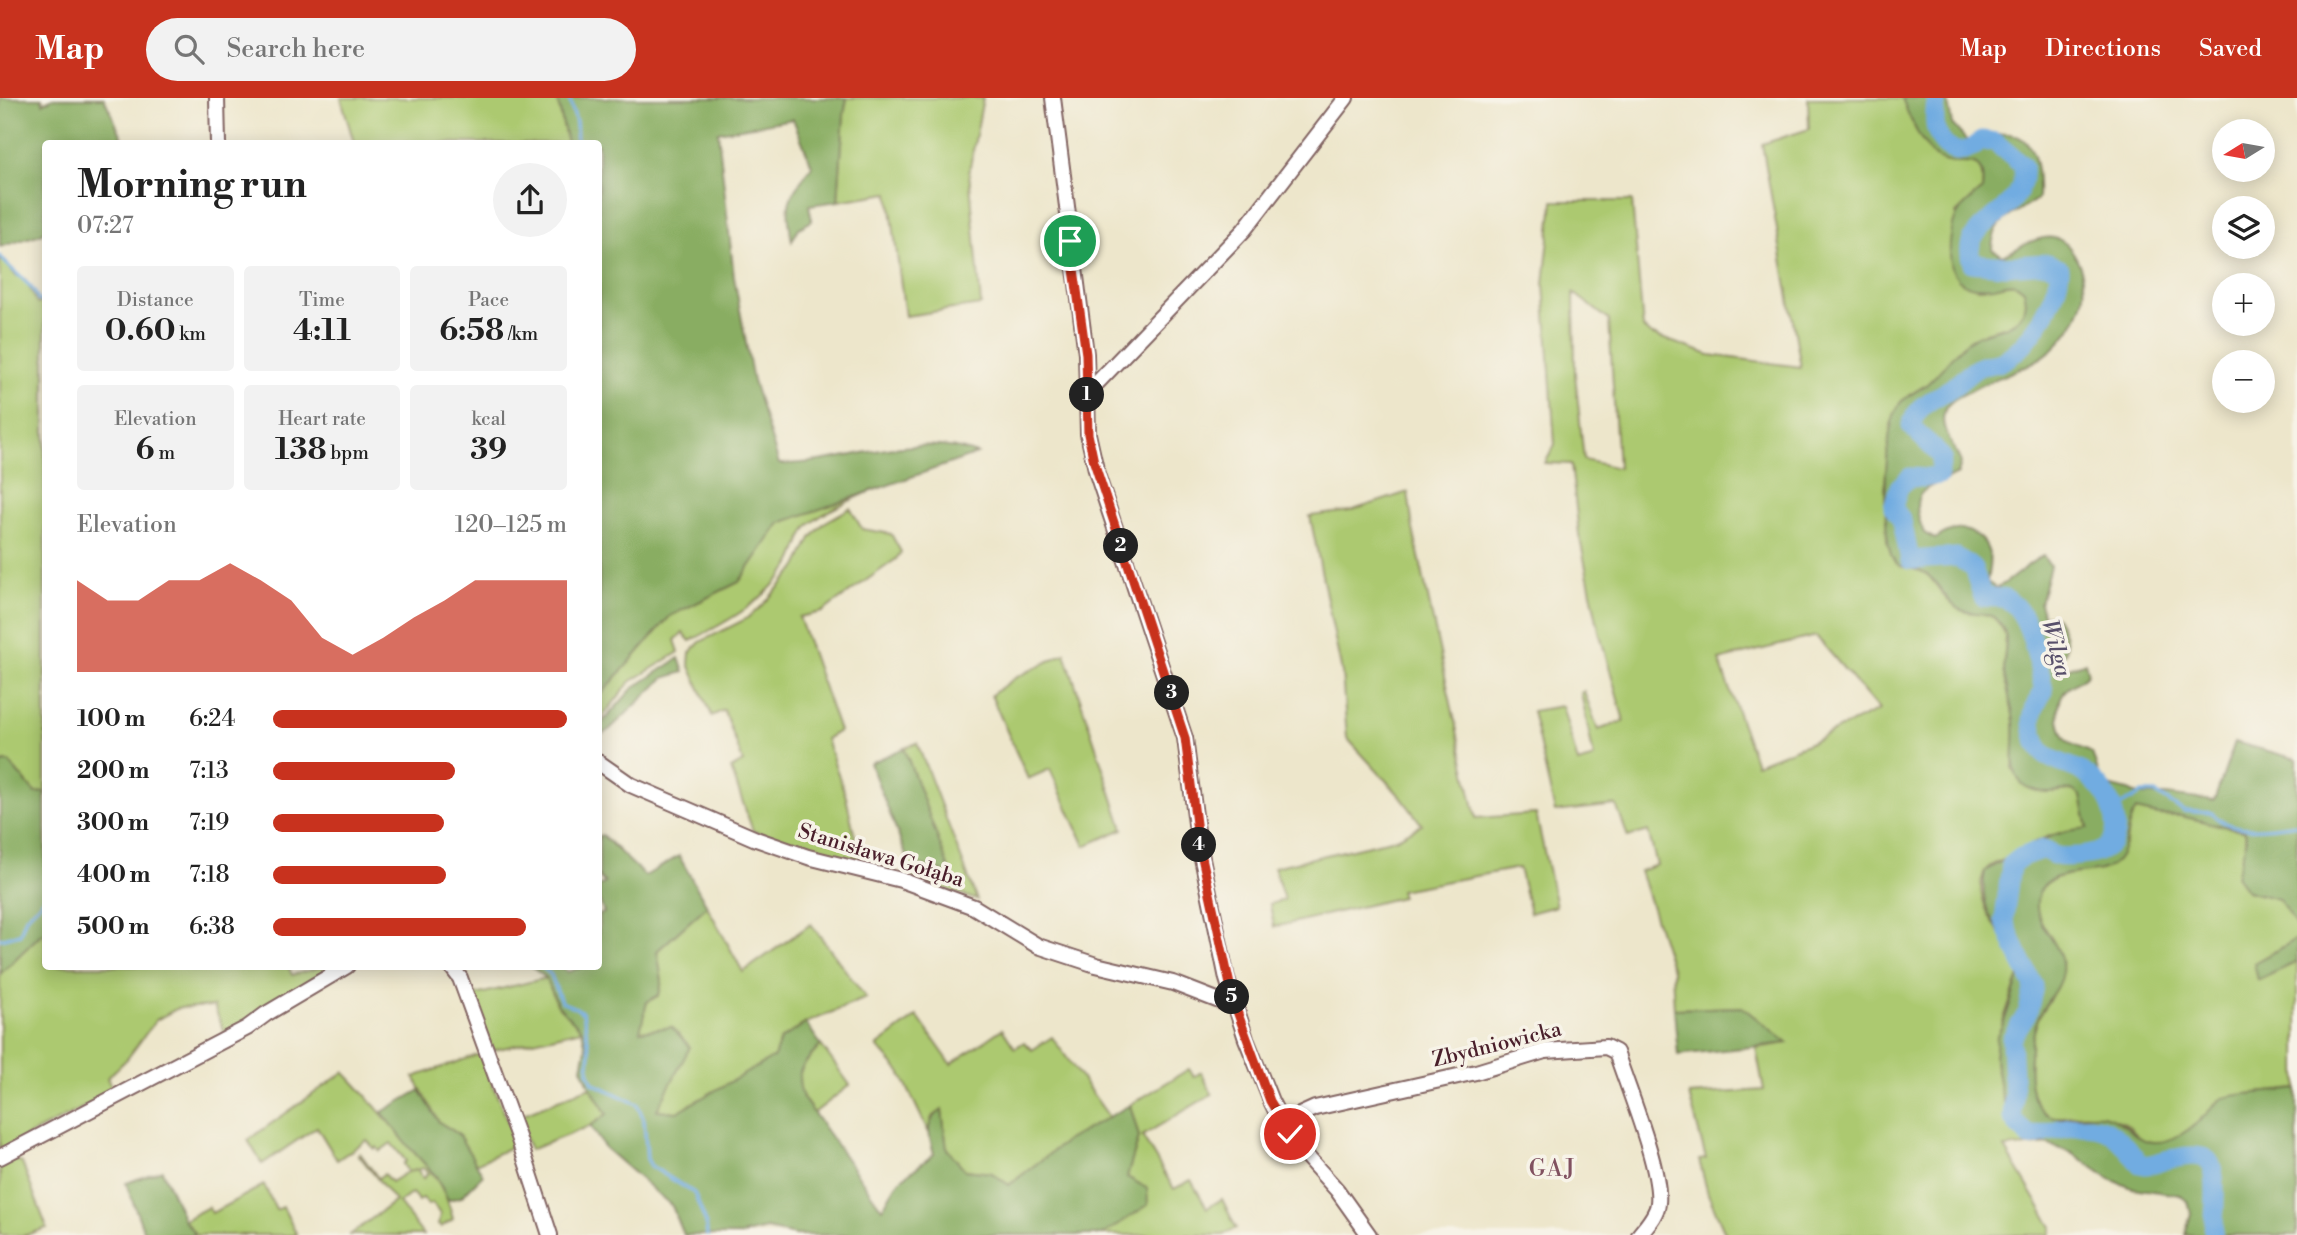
<!DOCTYPE html>
<meta charset="utf-8">
<style>
body{margin:0;font-family:"Libre Bodoni",serif;background:#f2f2f2;color:#222;height:100vh;display:flex;flex-direction:column;font-size:26px;white-space:nowrap}
*{box-sizing:border-box;margin:0}
p{font-size:23px;color:#767676}
.icon{flex:none;width:38px;height:38px;fill:none;stroke:currentColor;stroke-width:2;stroke-linecap:round;stroke-linejoin:round}
.map{position:relative;flex:1;overflow:hidden}
.side{position:absolute;left:42px;top:42px;width:560px;height:830px;display:flex;flex-direction:column;background:#fff;border-radius:7px;box-shadow:0 4px 18px #0003}
.side>*{flex:none}
.needle{width:46px;rotate:259deg}
.buttons{position:absolute;left:2212px;top:21px;display:grid;gap:14px}
.buttons a{display:grid;place-items:center;width:63px;height:63px;border-radius:50%;background:#fff;box-shadow:0 4px 18px #0003;font-size:35px}
.pin{position:absolute;display:grid;place-items:center;width:60px;height:60px;color:#fff;margin:-30px;border:4px solid #fff;border-radius:50%;box-shadow:0 2px 7px #0007}
.km{position:absolute;width:35px;height:35px;margin:-18px;border-radius:50%;background:#222;color:#fff;font-size:19px;line-height:35px;text-align:center}
.round{display:grid;place-items:center;flex:none;width:74px;height:74px;border-radius:37px;background:#f2f2f2}
.head{display:flex;align-items:center;justify-content:space-between;height:119px;padding:0 35px}
h1{font-size:38px;font-weight:800;line-height:52px}
.stats{display:grid;grid-template-columns:repeat(3,1fr);gap:10px;height:119px;padding:7px 35px}
.stats div{display:grid;align-content:center;border-radius:7px;background:#f2f2f2;text-align:center}
.stats b{font-size:30px;font-weight:800}
.stats small{font-size:19px;font-weight:400}
.stats p{font-size:19px}
.chart{height:196px;padding:14px 35px}
.chart p{display:flex;justify-content:space-between}
.chart svg{width:100%;height:126px;margin-top:7px;fill:#c8321e;opacity:.7}
ul{padding:0 35px;list-style:none;font-size:23px}
li{display:grid;grid-template-columns:112px 84px 1fr;align-items:center;height:52px}
li i{height:18px;border-radius:9px;background:#c8321e}
header{display:flex;align-items:center;gap:42px;box-sizing:border-box;height:98px;padding:0 35px;background:#c8321e;color:#fff}
header strong{font-size:33px}
nav{display:flex;gap:38px;margin-inline-start:auto;font-size:24px}
.search{width:490px;height:63px;background:#f2f2f2;display:flex;align-items:center;gap:18px;box-sizing:border-box;padding:0 24px;border-radius:38px;color:#767676;font-size:26px}
.map>svg:first-child{display:block}
.green{fill:#acc970;stroke:#7b744e;stroke-width:2;fill-rule:evenodd}
.forest{fill:#89ad62;stroke:#6a6646;stroke-width:2}
.lines{fill:none;stroke-linecap:round;stroke-linejoin:round}
.stream{stroke:#71ace1;stroke-width:3.5}
.river{stroke:#71ace1;stroke-width:19}
.minor-casing{stroke:#836563;stroke-width:18}
.minor{stroke:#fff;stroke-width:14}
.route-casing{stroke:#fff;stroke-width:14}
.route{stroke:#c8321e;stroke-width:9}
.labels{text-anchor:middle;dominant-baseline:central;stroke-width:7;stroke-linejoin:round;paint-order:stroke}
.street-label{font-size:21px;fill:#4a1f2b;stroke:#f7f3e8}
.water-label{font-size:23px;font-style:italic;fill:#58506b;stroke:#f7f3e8}
.neighbourhood-label{font-size:23px;letter-spacing:2px;fill:#815160;stroke:#f7f3e8}
</style>
<header>
<strong>Map</strong>
<div class="search"><svg class="icon" aria-label="search" viewBox="0 0 24 24"><circle cx="10" cy="10" r="6"/><path d="M15 15l6 6"/></svg>Search here</div>
<nav><a>Map</a><a>Directions</a><a>Saved</a></nav>
</header>
<div class="map">
<svg width="2297" height="1137" viewBox="0 0 2297 1137">
<rect width="100%" height="100%" fill="#f7f3e8"/>
<filter id="ink" filterUnits="userSpaceOnUse"><feTurbulence type="fractalNoise" baseFrequency=".0143" numOctaves="2"/><feDisplacementMap in="SourceGraphic" scale="14" xChannelSelector="R" yChannelSelector="G"/><feConvolveMatrix kernelMatrix="1 2 1 2 8 2 1 2 1" color-interpolation-filters="sRGB"/></filter>
<filter id="wash" filterUnits="userSpaceOnUse"><feTurbulence type="fractalNoise" baseFrequency=".00686" numOctaves="4" result="noise"/><feDisplacementMap in="SourceGraphic" scale="28" xChannelSelector="R" yChannelSelector="G"/><feGaussianBlur stdDeviation="1.57" result="paint"/><feColorMatrix in="noise" values="0 0 0 0 0 0 0 0 0 0 0 0 0 0 0 0 0 1.4 0 .05"/><feComposite in="paint" operator="in"/></filter>
<g filter="url(#wash)">
<rect width="100%" height="100%" fill="#ede6cb"/>
<g class="green">
<path d="M 341,0 L 557,0 L 567,45 L 354,45 Z"/>
<path d="M 847,0 L 983,0 L 969,74 L 981,207 L 905,218 L 889,95 L 838,103 L 844,17 Z"/>
<path d="M 1808,0 L 1902,0 C 1908,17 1923,52 1939,61 C 1959,73 1987,49 1982,92 L 1956,115 L 1967,187 L 1978,190 L 2015,185 L 2024,192 L 2027,203 L 2024,213 L 2017,222 L 2007,228 L 1985,234 L 1927,286 L 1908,298 L 1891,326 L 1885,384 L 1887,444 L 1906,469 C 1934,471 1933,489 1950,504 C 1964,518 1981,508 1994,520 C 1998,524 2004,532 2005,538 C 2007,548 2003,560 2004,570 C 2006,588 2012,605 2014,623 C 2015,639 2014,656 2013,672 L 2049,694 L 2072,692 L 2081,698 L 2088,731 C 2067,731 2044,738 2026,749 C 2021,752 2017,756 2012,758 C 2004,763 1989,765 1984,775 C 1970,806 2008,843 2023,867 C 2015,891 1990,949 1996,971 C 2001,990 2020,1022 2029,1040 L 2051,1046 L 2005,1050 L 2052,1129 L 2050,1137 L 1726,1137 L 1708,1096 L 1699,1062 L 1706,1061 L 1689,997 L 1764,992 L 1756,950 L 1787,945 L 1742,909 L 1674,911 L 1672,872 L 1640,773 L 1657,767 L 1648,733 L 1628,739 L 1616,707 L 1555,714 L 1532,613 L 1562,608 L 1578,665 L 1594,660 L 1581,595 L 1584,593 L 1598,632 L 1624,623 L 1599,533 L 1579,436 L 1571,366 L 1545,365 L 1555,347 L 1544,186 L 1553,103 L 1632,103 L 1643,230 L 1650,236 L 1710,257 L 1801,269 L 1762,46 L 1809,31 ZM 1574,195 L 1609,222 L 1618,370 L 1584,362 L 1575,276 ZM 1816,538 L 1879,612 L 1807,646 L 1756,666 L 1719,562 Z"/>
<path d="M 0,162 L 5,163 L 15,177 L 25,181 L 38,206 L 44,204 L 43,211 L 45,214 L 45,694 L 35,695 L 9,664 L 0,665 Z"/>
<path d="M 877,390 C 855,401 829,410 810,426 C 801,434 797,458 789,469 C 762,505 729,523 690,543 L 683,535 L 675,542 L 679,554 L 630,584 L 599,623 L 598,599 L 670,518 L 739,484 L 780,425 Z"/>
<path d="M 1408,394 L 1413,431 L 1476,720 L 1536,716 L 1556,808 L 1530,815 L 1519,770 L 1400,792 L 1402,799 L 1274,829 L 1270,806 L 1284,802 L 1274,769 L 1395,741 L 1422,727 L 1401,699 L 1347,640 L 1342,575 L 1310,418 L 1350,413 Z"/>
<path d="M 850,410 L 862,431 L 891,436 L 901,454 L 896,461 L 822,514 L 799,519 L 839,633 L 826,641 L 846,699 L 861,765 L 819,755 L 753,733 L 731,671 L 743,664 L 724,612 L 712,618 L 689,566 L 690,555 L 700,544 L 746,521 L 762,508 L 797,469 L 811,440 L 824,425 Z"/>
<path d="M 1065,555 L 1123,731 L 1085,748 L 1050,671 L 1028,681 L 991,597 L 1015,580 Z"/>
<path d="M 917,645 L 977,802 L 912,780 L 906,757 L 921,767 L 950,775 L 904,650 Z"/>
<path d="M 2136,712 L 2158,717 L 2181,718 L 2245,733 L 2247,793 L 2279,801 L 2297,829 L 2297,841 L 2254,865 L 2259,882 L 2297,864 L 2297,991 C 2277,994 2240,995 2223,1001 C 2216,1003 2210,1013 2204,1019 C 2192,1031 2171,1046 2153,1045 C 2139,1044 2133,1030 2122,1024 C 2114,1020 2100,1018 2091,1017 C 2075,1014 2059,1025 2044,1015 C 2021,998 2030,941 2039,918 C 2042,910 2050,904 2052,896 C 2055,884 2058,865 2057,853 C 2055,837 2028,820 2039,794 C 2048,775 2084,774 2102,772 L 2126,746 L 2129,722 Z"/>
<path d="M 707,808 L 743,874 L 811,826 L 866,900 L 806,925 L 780,942 L 775,959 L 677,1014 L 656,1012 L 639,934 L 647,904 L 659,897 L 662,883 L 657,853 Z"/>
<path d="M 41,836 L 45,836 L 46,868 L 288,868 L 292,877 L 326,868 L 329,877 L 225,936 L 214,908 L 178,910 L 156,922 L 127,961 L 107,980 L 114,994 L 0,1052 L 0,876 Z"/>
<path d="M 546,880 L 558,908 L 582,932 L 490,953 L 471,898 Z"/>
<path d="M 917,918 L 951,966 L 1002,931 L 1015,950 L 1024,944 L 1032,952 L 1052,939 L 1109,1019 L 1066,1043 L 1009,1087 L 992,1075 L 965,1072 L 947,1051 L 942,1013 L 932,1019 L 928,1033 L 900,974 L 877,948 Z"/>
<path d="M 821,947 L 850,987 L 814,1015 C 789,983 796,975 821,947 Z"/>
<path d="M 480,956 L 517,1046 L 476,1066 L 458,1036 L 439,1024 L 414,979 Z"/>
<path d="M 1189,971 L 1194,979 L 1201,974 L 1212,996 L 1142,1038 L 1174,1091 L 1191,1082 L 1207,1110 L 1222,1101 L 1236,1130 L 1223,1137 L 1102,1137 L 1148,1106 L 1127,1079 L 1139,1039 L 1130,1007 Z"/>
<path d="M 344,974 C 367,997 387,1023 409,1048 C 432,1075 444,1085 453,1121 L 441,1129 L 438,1127 L 440,1116 L 432,1105 L 428,1107 L 423,1100 L 419,1103 L 412,1095 L 399,1105 L 423,1137 L 350,1137 L 395,1103 L 358,1056 L 360,1055 L 378,1080 L 384,1076 L 391,1084 L 407,1074 L 418,1072 L 423,1081 L 428,1075 L 423,1070 L 408,1074 L 403,1066 L 406,1063 L 391,1045 L 380,1053 L 377,1049 L 374,1051 L 367,1042 L 337,1062 L 317,1029 L 262,1066 L 248,1042 Z"/>
<path d="M 590,989 L 607,1016 L 590,1028 L 530,1052 L 516,1019 Z"/>
<path d="M 13,1060 L 22,1065 L 47,1130 L 26,1137 L 0,1137 L 0,1066 Z"/>
<path d="M 264,1087 L 276,1112 L 283,1109 L 297,1137 L 196,1137 L 184,1122 L 208,1109 L 212,1115 Z"/>
</g>
<g class="forest">
<path d="M 0,0 L 42,0 L 43,5 L 53,0 L 104,0 L 125,45 L 46,46 L 45,132 L 41,136 L 0,149 Z"/>
<path d="M 557,0 L 847,0 L 844,17 L 838,103 L 809,107 L 812,123 L 799,130 L 792,143 C 784,102 788,101 812,68 L 793,21 L 718,34 L 734,179 L 753,283 L 779,366 C 844,367 913,332 977,356 L 780,425 L 739,484 L 670,518 L 599,599 L 598,46 L 567,45 Z"/>
<path d="M 1902,0 L 1947,0 L 1952,26 L 1968,44 C 1979,43 1990,37 2001,36 C 2038,33 2039,75 2038,100 C 2015,119 1994,116 1992,151 L 2002,158 C 2020,150 2043,132 2062,143 C 2075,151 2082,171 2084,185 C 2086,198 2081,210 2076,221 C 2051,269 2014,269 1972,292 C 1965,296 1955,299 1949,306 C 1933,325 1954,346 1961,365 L 1958,376 C 1924,392 1906,391 1924,435 L 1935,441 C 1941,437 1949,432 1956,432 C 1971,430 1986,442 1989,456 C 1991,465 1988,475 1987,484 L 1996,490 C 2014,482 2025,466 2043,458 L 2050,468 L 2040,505 L 2043,517 L 2055,518 C 2063,531 2067,539 2065,555 L 2055,563 L 2064,572 L 2085,564 L 2088,576 C 2081,583 2073,586 2066,592 C 2054,603 2057,638 2072,646 C 2078,650 2085,651 2092,655 L 2100,680 L 2109,688 L 2143,697 L 2166,697 L 2214,703 L 2235,644 L 2297,661 L 2297,829 L 2279,801 L 2247,793 L 2236,778 L 2247,740 L 2245,733 L 2181,718 L 2158,717 L 2136,712 C 2123,729 2130,756 2111,768 C 2091,780 2050,768 2039,795 C 2027,826 2067,845 2062,874 C 2060,890 2046,902 2040,916 C 2029,940 2019,1005 2051,1018 C 2067,1024 2086,1014 2103,1017 C 2124,1021 2136,1044 2154,1044 C 2172,1045 2192,1031 2204,1018 C 2210,1013 2216,1003 2223,1000 C 2245,994 2274,994 2297,991 L 2297,1137 L 2185,1137 L 2191,1115 L 2188,1104 L 2180,1097 L 2132,1090 L 2110,1081 L 2072,1055 L 2029,1040 L 2018,1035 L 2011,1026 L 2000,993 L 1995,960 L 1997,937 L 2004,924 L 2023,867 C 2002,834 1977,817 1985,773 L 2033,745 L 2066,733 L 2088,730 L 2081,698 L 2072,692 C 2063,692 2054,694 2046,694 C 2001,692 2017,653 2014,624 C 2012,605 2004,586 2004,566 C 2004,557 2008,543 2005,535 C 1996,509 1978,519 1961,512 C 1946,505 1942,489 1929,478 C 1917,468 1905,473 1896,465 C 1880,451 1885,346 1892,325 C 1893,319 1897,310 1900,305 C 1907,297 1918,293 1926,287 C 1944,272 1954,250 1975,239 C 1989,231 2007,232 2018,221 C 2027,212 2027,203 2024,192 C 2021,190 2019,187 2015,186 C 2009,184 2000,188 1994,189 C 1959,193 1948,178 1950,145 C 1953,115 1959,110 1982,92 C 1987,50 1959,73 1939,61 C 1923,52 1908,17 1902,0 Z"/>
<path d="M 679,560 L 684,574 L 664,580 L 608,633 L 599,637 L 599,628 L 632,591 Z"/>
<path d="M 904,650 L 951,776 L 921,767 L 906,757 L 870,665 Z"/>
<path d="M 9,664 L 35,695 L 45,694 L 46,836 L 41,836 L 0,876 L 0,665 Z"/>
<path d="M 602,737 L 645,778 L 679,758 L 707,808 L 657,853 L 662,883 L 659,897 L 647,904 L 640,933 L 672,929 L 690,949 L 657,1012 L 677,1014 L 774,959 L 780,942 L 806,925 L 821,947 C 803,967 793,972 803,1000 L 882,1111 L 899,1083 L 934,1056 C 929,1036 923,1025 942,1012 L 947,1051 L 965,1072 L 992,1075 L 1009,1087 L 1066,1043 L 1130,1007 L 1139,1039 L 1127,1079 L 1147,1090 L 1148,1107 L 1102,1137 L 796,1137 L 766,1131 L 741,1137 L 684,1137 L 672,1108 L 605,1050 L 590,1028 L 607,1016 L 590,989 L 582,970 L 586,950 L 582,932 L 558,908 L 546,880 L 530,868 L 560,868 L 568,874 L 585,868 L 598,868 L 599,817 L 604,815 L 599,801 L 599,788 L 605,785 L 599,779 L 599,738 Z"/>
<path d="M 2297,841 L 2297,864 L 2258,882 L 2254,865 Z"/>
<path d="M 1742,909 L 1788,945 L 1678,957 L 1674,911 Z"/>
<path d="M 420,992 L 439,1024 L 458,1036 L 483,1077 L 461,1099 L 448,1102 L 436,1078 L 409,1049 L 382,1014 Z"/>
<path d="M 162,1072 L 184,1122 L 196,1137 L 145,1137 L 126,1085 Z"/>
</g>
<g class="lines">
<g class="stream">
<path d="M 569,0 L 576,24 L 577,46"/>
<path d="M 0,158 C 12,175 33,185 38,202 L 46,204"/>
<path d="M 2113,712 L 2142,695 L 2156,695 L 2183,713 L 2212,715 C 2229,737 2272,730 2297,726"/>
<path d="M 0,841 L 20,836 L 26,819 L 46,799"/>
<path d="M 541,868 L 551,877 L 561,904 L 576,910 L 583,915 L 590,954 L 588,973 L 593,985 L 637,1006 L 644,1022 L 647,1061 L 651,1068 L 694,1095 L 706,1125 L 707,1137"/>
</g>
<path class="river" d="M 1937,0 C 1935,10 1933,24 1937,34 C 1946,58 1966,58 1982,42 L 1995,44 L 2023,68 C 2029,119 1956,121 1972,165 L 2004,168 L 2047,165 L 2060,171 C 2058,201 2029,251 2000,264 C 1993,267 1985,266 1979,269 C 1968,275 1959,286 1948,292 C 1931,303 1916,308 1911,328 L 1942,359 L 1939,377 L 1924,380 L 1910,379 L 1899,389 L 1893,409 L 1902,423 L 1910,462 L 1957,459 L 1973,470 L 1983,499 C 1989,500 1999,499 2005,501 C 2031,511 2038,568 2044,593 C 2031,612 2028,626 2038,647 C 2045,663 2065,665 2079,672 C 2094,680 2108,696 2113,713 C 2122,744 2107,756 2079,758 C 2072,758 2063,760 2057,758 C 2052,757 2047,753 2043,751 L 2021,759 L 2011,767 L 2004,822 L 2017,854 L 2034,888 L 2028,914 L 2011,941 L 2014,998 L 2012,1019 L 2019,1029 L 2030,1039 C 2052,1033 2083,1022 2105,1032 C 2120,1038 2130,1055 2140,1066 L 2145,1067 C 2156,1066 2166,1061 2177,1060 C 2185,1058 2201,1056 2208,1062 C 2219,1072 2214,1122 2213,1137"/>
</g>
</g>
<g filter="url(#ink)">
<g class="lines">
<defs>
<g id="minor">
<path d="M 217,0 L 218,46"/>
<path d="M 1053,0 L 1086,256 L 1088,336 L 1097,376 L 1185,640 L 1198,741 L 1227,881 L 1246,941 L 1271,1003 L 1282,1025 L 1301,1052 L 1337,1092 L 1369,1137"/>
<path d="M 1087,299 L 1094,288 L 1244,132 L 1346,0"/>
<path d="M 598,664 L 631,687 L 756,741 L 808,759 L 901,782 L 974,809 L 1038,848 L 1096,867 L 1173,885 L 1235,909"/>
<path d="M 451,868 L 460,880 L 518,1039 L 550,1137"/>
<path d="M 1282,1025 L 1315,1010 L 1476,974 L 1545,953 L 1606,949 L 1616,954 C 1627,988 1662,1073 1658,1105 C 1657,1117 1646,1128 1639,1137"/>
<path d="M 0,1059 L 247,930 L 266,916 L 347,868"/>
</g>
</defs>
<use href="#minor" class="minor-casing"/>
<use href="#minor" class="minor"/>
</g>
</g>
<g class="lines" filter="url(#ink)">
<defs>
<path id="route" d="M 1070,143 L 1086,256 L 1088,336 L 1094,364 L 1185,640 L 1198,741 L 1234,905 L 1270,1003 L 1290,1036"/>
</defs>
<use href="#route" class="route-casing"/>
<use href="#route" class="route"/>
</g>
<g class="labels">
<g class="street-label">
<text transform="translate(881 758) rotate(17)">Stanisława Gołąba</text>
<text transform="translate(1497 947) rotate(-14)">Zbydniowicka</text>
</g>
<g class="water-label">
<text transform="translate(2056 550) rotate(75)">Wilga</text>
</g>
<g class="neighbourhood-label">
<text x="1553" y="1071">GAJ</text>
</g>
</g>
</svg>
<div class="buttons">
<a><svg class="needle" viewBox="-14 -14 28 28"><path d="M0-13l5 13h-10z" fill="#e53935"/><path d="M0 13l5-13h-10z" fill="#767676"/></svg></a>
<a><svg class="icon" aria-label="layers" viewBox="0 0 24 24"><path d="M12 4l9 5-9 5-9-5zM3 14l9 5 9-5"/></svg></a>
<a>+</a>
<a>−</a>
</div>
<div class="pin" style="left:1070px;top:143px;background:#1e9e55"><svg class="icon" aria-label="arrive" viewBox="0 0 24 24"><path d="M6 21V4h12l-3 4 3 4H6"/></svg></div>
<div class="pin" style="left:1290px;top:1036px;background:#d93025"><svg class="icon" aria-label="check" viewBox="0 0 24 24"><path d="M5 12l5 5 9-10"/></svg></div>
<b class="km" style="left:1087px;top:297px">1</b>
<b class="km" style="left:1121px;top:448px">2</b>
<b class="km" style="left:1172px;top:595px">3</b>
<b class="km" style="left:1199px;top:747px">4</b>
<b class="km" style="left:1232px;top:899px">5</b>
<section class="side">
<div class="head"><div><h1>Morning run</h1><p>07:27</p></div><a class="round"><svg class="icon" aria-label="share" viewBox="0 0 24 24"><path d="M12 15V3M7 8l5-5 5 5M5 13v7h14v-7"/></svg></a></div>
<div class="stats">
<div><p>Distance</p><b>0.60<small> km</small></b></div>
<div><p>Time</p><b>4:11</b></div>
<div><p>Pace</p><b>6:58<small> /km</small></b></div>
</div>
<div class="stats">
<div><p>Elevation</p><b>6<small> m</small></b></div>
<div><p>Heart rate</p><b>138<small> bpm</small></b></div>
<div><p>kcal</p><b>39</b></div>
</div>
<div class="chart"><p><span>Elevation</span>120–125 m</p>
<svg viewBox="0 0 160 44" preserveAspectRatio="none"><path d="M0 44V12L10 19L20 19L30 12L40 12L50 6L60 12L70 19L80 32L90 38L100 32L110 25L120 19L130 12L140 12L150 12L160 12V44z"/></svg>
</div>
<ul>
<li><b>100 m</b>6:24<i style="width:100%"></i></li>
<li><b>200 m</b>7:13<i style="width:62%"></i></li>
<li><b>300 m</b>7:19<i style="width:58%"></i></li>
<li><b>400 m</b>7:18<i style="width:59%"></i></li>
<li><b>500 m</b>6:38<i style="width:86%"></i></li>
</ul>
</section>
</div>
